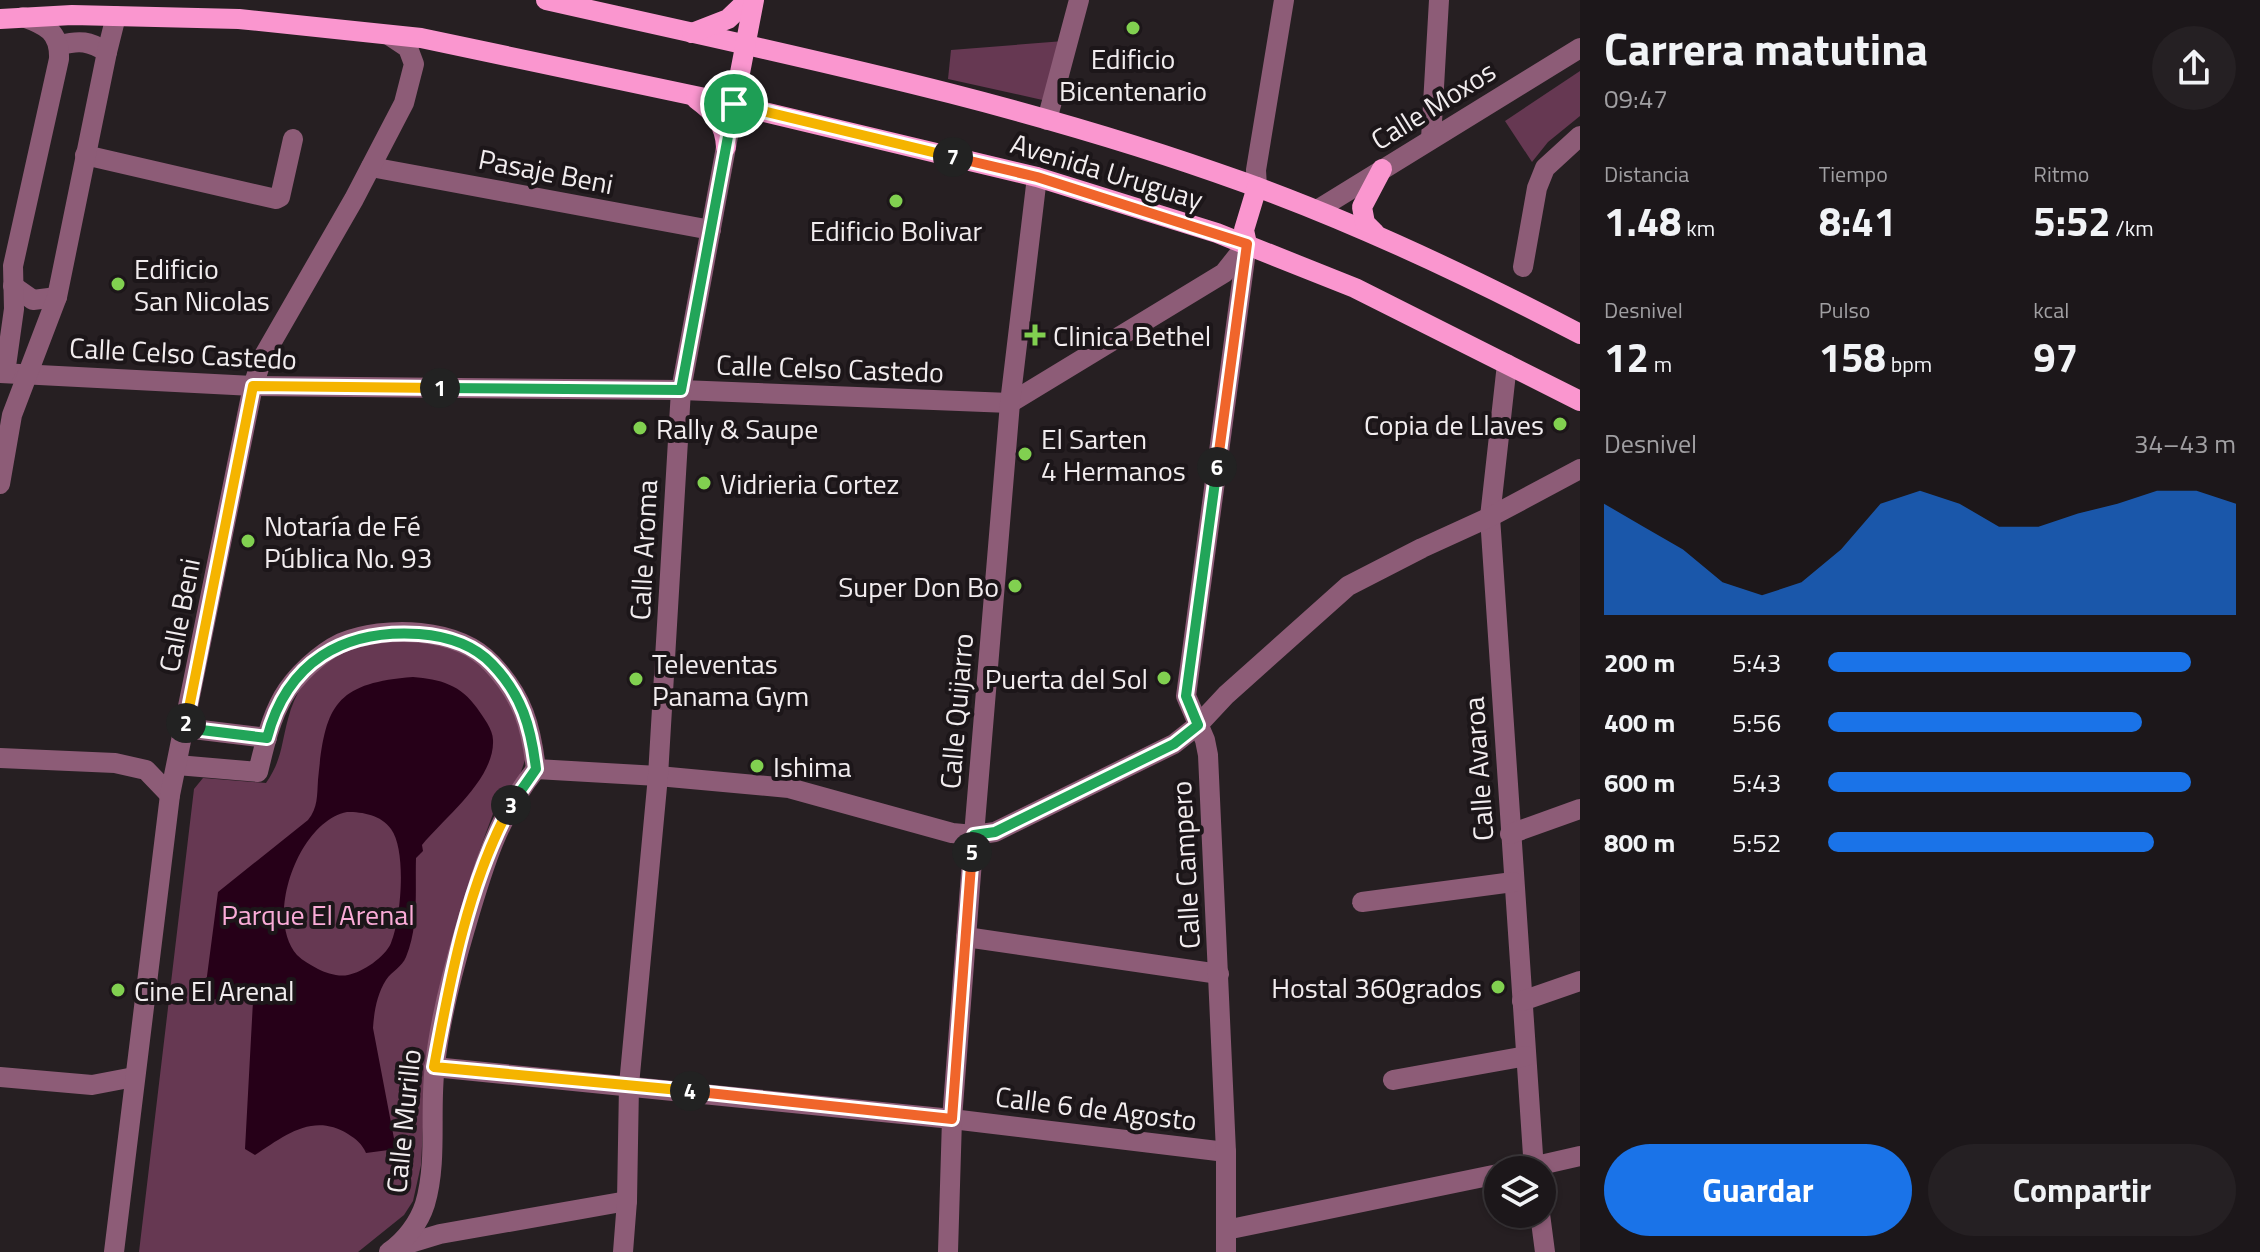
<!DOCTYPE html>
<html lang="es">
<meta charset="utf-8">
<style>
body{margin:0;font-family:"Titillium Web",sans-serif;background:#252023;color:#f1f3f6;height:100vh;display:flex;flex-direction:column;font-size:30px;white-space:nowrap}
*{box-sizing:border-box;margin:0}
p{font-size:26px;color:#a09fa2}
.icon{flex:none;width:44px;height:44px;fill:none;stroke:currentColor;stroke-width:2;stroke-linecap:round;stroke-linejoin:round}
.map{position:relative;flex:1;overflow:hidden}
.sheet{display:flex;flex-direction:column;background:#1c171a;width:680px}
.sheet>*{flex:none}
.tools{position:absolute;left:1484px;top:1156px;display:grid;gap:16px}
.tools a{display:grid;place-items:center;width:72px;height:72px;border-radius:50%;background:#1c171a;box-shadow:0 2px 6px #0004,0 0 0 2px #3a3639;font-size:40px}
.pin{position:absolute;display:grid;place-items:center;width:68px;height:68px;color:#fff;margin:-34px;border:4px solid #fff;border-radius:50%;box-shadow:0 2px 8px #0007}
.km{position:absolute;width:40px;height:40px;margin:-20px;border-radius:50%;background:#222;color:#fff;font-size:22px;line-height:40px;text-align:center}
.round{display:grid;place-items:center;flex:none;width:84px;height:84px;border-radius:42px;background:#252023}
.head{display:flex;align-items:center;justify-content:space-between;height:136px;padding:0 24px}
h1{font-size:44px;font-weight:700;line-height:60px}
.figures{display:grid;grid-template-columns:repeat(3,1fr);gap:12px;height:136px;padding:8px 24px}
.figures div{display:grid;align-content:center}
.figures b{font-size:40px;font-weight:700}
.figures small{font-size:22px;font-weight:400}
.figures p{font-size:22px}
.chart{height:224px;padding:16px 24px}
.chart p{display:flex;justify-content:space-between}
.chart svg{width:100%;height:144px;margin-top:8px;fill:#1a73e8;opacity:.7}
.primary-button{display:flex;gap:16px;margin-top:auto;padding:16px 24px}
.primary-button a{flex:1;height:92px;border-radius:48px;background:#1a73e8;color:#fff;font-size:32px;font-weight:700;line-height:92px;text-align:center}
.primary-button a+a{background:#252023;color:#f1f3f6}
ul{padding:0 24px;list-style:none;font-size:26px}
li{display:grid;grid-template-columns:128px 96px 1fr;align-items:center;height:60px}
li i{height:20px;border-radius:10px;background:#1a73e8}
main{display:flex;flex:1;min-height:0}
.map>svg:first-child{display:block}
.green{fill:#663852}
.water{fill:#260018;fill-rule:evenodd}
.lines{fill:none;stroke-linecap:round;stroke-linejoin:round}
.minor{stroke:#8d5c77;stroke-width:20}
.major{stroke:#fa96cf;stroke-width:20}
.split-1-casing{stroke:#fff;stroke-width:16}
.split-2-casing{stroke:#fff;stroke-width:16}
.split-3-casing{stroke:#fff;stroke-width:16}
.split-4-casing{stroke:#fff;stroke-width:16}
.split-5-casing{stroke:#fff;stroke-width:16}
.split-6-casing{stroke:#fff;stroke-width:16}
.split-7-casing{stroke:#fff;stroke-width:16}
.split-8-casing{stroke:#fff;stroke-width:16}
.split-1{stroke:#22a559;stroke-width:10}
.split-2{stroke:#f5b400;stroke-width:10}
.split-3{stroke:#22a559;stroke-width:10}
.split-4{stroke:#f5b400;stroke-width:10}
.split-5{stroke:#f0652b;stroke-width:10}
.split-6{stroke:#22a559;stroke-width:10}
.split-7{stroke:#f0652b;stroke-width:10}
.split-8{stroke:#f5b400;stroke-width:10}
.poi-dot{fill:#81d050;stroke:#1c1619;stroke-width:3}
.labels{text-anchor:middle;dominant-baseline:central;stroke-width:8;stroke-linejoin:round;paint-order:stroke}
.poi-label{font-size:28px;fill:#f2edef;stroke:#1c1619;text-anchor:start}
.street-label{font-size:28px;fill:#f2edef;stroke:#1c1619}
.park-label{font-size:28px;fill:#fbacd8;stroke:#1c1619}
</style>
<main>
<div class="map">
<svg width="1580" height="1252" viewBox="0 0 1580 1252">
<rect width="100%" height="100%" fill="#261f22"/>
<g class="green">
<path d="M 1064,41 L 1047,101 L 948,79 L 951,50 Z"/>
<path d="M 1580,71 L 1580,116 L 1548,142 L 1532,162 L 1505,121 Z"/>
<path d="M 390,641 L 420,642 L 450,647 L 475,661 L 501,685 L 517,711 L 528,751 L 519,778 L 494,811 L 480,849 L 443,977 L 427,1051 L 421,1165 L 413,1201 L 404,1215 L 358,1252 L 139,1252 L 194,789 L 203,778 L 266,783 C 282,760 281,745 288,719 C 302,665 339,647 390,641 Z"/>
</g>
<path class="water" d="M 413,677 C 440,679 461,685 477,708 C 483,717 493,729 493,740 C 495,779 444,818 422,845 L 423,851 L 416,858 C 415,891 419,925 406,957 C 402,967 392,971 386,980 C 377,994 374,1012 373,1028 L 396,1149 L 366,1153 C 362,1144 356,1139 348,1134 C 313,1112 284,1136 255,1155 L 245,1149 L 253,1001 L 204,999 L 218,892 L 308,820 C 318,808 317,795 318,780 C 325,707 334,683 413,677 ZM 347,812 C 363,812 381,815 391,829 C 407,850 401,920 391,943 C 385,957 363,972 348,975 C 338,977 326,973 318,969 C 311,965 303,961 297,955 C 264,918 299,821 347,812 Z"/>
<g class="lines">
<g class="minor">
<path d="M 60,45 C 80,40 89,41 107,52"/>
<path d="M 1047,120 L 1079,0"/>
<path d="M 1431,139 L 1439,0"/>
<path d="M 85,155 L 276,199 L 280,197 L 293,139"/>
<path d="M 371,167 L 711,230"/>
<path d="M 1257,187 L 1256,170 L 1284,0"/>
<path d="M 1317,210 L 1580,48"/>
<path d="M 1523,267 L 1537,188 L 1545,168 L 1580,136"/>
<path d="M 13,286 L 33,300 L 57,297"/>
<path d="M 1507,364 L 1490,517 L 1534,1170"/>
<path d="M 0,373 L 253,386 L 681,390 L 1010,403 L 1224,273 L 1247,244"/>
<path d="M 5,373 L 14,309 L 13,266 L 59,59 C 60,32 46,25 23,17"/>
<path d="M 0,484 L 12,415 L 57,297 L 107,52 L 116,16"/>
<path d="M 185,728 L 267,738"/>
<path d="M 0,758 L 115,763 L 146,770 L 170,795"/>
<path d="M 177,765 L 258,772 C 264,747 270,720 283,697 C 295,676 320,653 341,643 C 385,625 458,627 492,664 C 523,697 531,726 536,769"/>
<path d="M 536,769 L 658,776 L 789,788 L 952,833 L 974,835 L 995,832 L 1174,744 L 1198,725 L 1226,695 L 1348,586 L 1422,548 L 1490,517 L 1580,469"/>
<path d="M 1510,834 L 1580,809"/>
<path d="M 1362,902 L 1513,882"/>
<path d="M 966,937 L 1219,974"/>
<path d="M 1522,1001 L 1580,981"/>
<path d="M 434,1067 L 952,1119 L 1226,1152"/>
<path d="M 0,1077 L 92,1085 L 134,1077"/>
<path d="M 1393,1080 L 1526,1056"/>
<path d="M 1518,1170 L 1580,1156"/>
<path d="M 1540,1214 L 1545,1252"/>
<path d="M 1226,1230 L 1498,1174"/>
<path d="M 397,1247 L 440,1234 L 627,1201"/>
<path d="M 114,1252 L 170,795 L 253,386 L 262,359 L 354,199 L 404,103 L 414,64 L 408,48 L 390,36"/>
<path d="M 389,1252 C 405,1241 419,1223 425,1204 C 438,1160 429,1110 435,1065 C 440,1019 452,973 465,929 C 482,871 497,817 536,769"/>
<path d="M 623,1252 L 627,1201 L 629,1085 L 658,776 L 681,390 L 734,104"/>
<path d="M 948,1252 L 952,1119 L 974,835 L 1010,403 L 1037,177"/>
<path d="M 1226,1252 L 1226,1152 L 1208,755 L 1205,740 L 1186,696 L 1247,244"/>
</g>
<g class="major">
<path d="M 546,0 C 780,53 1017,100 1243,182 C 1360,224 1471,277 1580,334"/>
<path d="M 0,19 L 72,15 L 239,19 L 421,38 L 705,98 L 1037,177 L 1217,233 L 1355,288 L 1580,401"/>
<path d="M 692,33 L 728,19 L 748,0"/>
<path d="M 696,99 C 715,113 725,124 726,147"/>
<path d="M 734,104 L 754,0"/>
<path d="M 1375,233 L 1365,223 L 1362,207 L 1382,169"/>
<path d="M 1247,244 L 1244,230 L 1257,187"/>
</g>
</g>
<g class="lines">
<defs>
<path id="split-1" d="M 440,388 L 681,390 L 734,104"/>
<path id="split-2" d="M 186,723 L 253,386 L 440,388"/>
<path id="split-3" d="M 186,723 L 185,728 L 267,738 C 287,662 343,629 419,634 C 445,636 473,644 492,664 C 522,695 531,727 536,769 L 511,805"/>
<path id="split-4" d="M 511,805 C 468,883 450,979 434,1067 L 690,1091"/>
<path id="split-5" d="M 690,1091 L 952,1119 L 972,852"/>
<path id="split-6" d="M 972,852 L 974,835 L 995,832 L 1174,744 L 1198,725 L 1186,696 L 1217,467"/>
<path id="split-7" d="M 953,157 L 1037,177 L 1247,244 L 1217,467"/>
<path id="split-8" d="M 734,104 L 953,157"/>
</defs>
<use href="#split-1" class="split-1-casing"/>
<use href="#split-2" class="split-2-casing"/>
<use href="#split-3" class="split-3-casing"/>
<use href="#split-4" class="split-4-casing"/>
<use href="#split-5" class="split-5-casing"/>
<use href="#split-6" class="split-6-casing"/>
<use href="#split-7" class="split-7-casing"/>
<use href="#split-8" class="split-8-casing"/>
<use href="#split-1" class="split-1"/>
<use href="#split-2" class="split-2"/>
<use href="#split-3" class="split-3"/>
<use href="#split-4" class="split-4"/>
<use href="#split-5" class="split-5"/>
<use href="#split-6" class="split-6"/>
<use href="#split-7" class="split-7"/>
<use href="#split-8" class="split-8"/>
</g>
<g class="poi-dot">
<circle cx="1133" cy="28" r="8"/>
<circle cx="896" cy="201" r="8"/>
<circle cx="118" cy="284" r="8"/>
<path d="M1031 323h8v8h8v8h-8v8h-8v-8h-8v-8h8z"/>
<circle cx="1560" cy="424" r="8"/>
<circle cx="640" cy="428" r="8"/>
<circle cx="1025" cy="454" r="8"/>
<circle cx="704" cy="483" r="8"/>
<circle cx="248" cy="541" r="8"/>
<circle cx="1015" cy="586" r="8"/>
<circle cx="1164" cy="678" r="8"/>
<circle cx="636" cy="679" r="8"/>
<circle cx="757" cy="766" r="8"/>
<circle cx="1498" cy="987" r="8"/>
<circle cx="118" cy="990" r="8"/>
</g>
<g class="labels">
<g class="poi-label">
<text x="1133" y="58" text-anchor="middle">Edificio<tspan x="1133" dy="32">Bicentenario</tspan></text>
<text x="896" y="230" text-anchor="middle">Edificio Bolivar</text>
<text x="134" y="268">Edificio<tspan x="134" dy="32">San Nicolas</tspan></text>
<text x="1053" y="335">Clinica Bethel</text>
<text x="1544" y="424" text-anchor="end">Copia de Llaves</text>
<text x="656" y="428">Rally &amp; Saupe</text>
<text x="1041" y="438">El Sarten<tspan x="1041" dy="32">4 Hermanos</tspan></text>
<text x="720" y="483">Vidrieria Cortez</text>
<text x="264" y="525">Notaría de Fé<tspan x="264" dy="32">Pública No. 93</tspan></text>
<text x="999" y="586" text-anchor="end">Super Don Bo</text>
<text x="652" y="663">Televentas<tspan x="652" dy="32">Panama Gym</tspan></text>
<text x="1148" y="678" text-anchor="end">Puerta del Sol</text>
<text x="773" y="766">Ishima</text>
<text x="1482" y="987" text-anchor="end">Hostal 360grados</text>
<text x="134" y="990">Cine El Arenal</text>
</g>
<g class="street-label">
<text transform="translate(1433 105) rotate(-32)">Calle Moxos</text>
<text transform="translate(546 171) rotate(11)">Pasaje Beni</text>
<text transform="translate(1107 171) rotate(17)">Avenida Uruguay</text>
<text transform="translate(183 353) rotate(3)">Calle Celso Castedo</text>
<text transform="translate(830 368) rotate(2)">Calle Celso Castedo</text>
<text transform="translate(643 550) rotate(-87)">Calle Aroma</text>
<text transform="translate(179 615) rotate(-79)">Calle Beni</text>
<text transform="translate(956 711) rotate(-85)">Calle Quijarro</text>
<text transform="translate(1478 769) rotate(-94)">Calle Avaroa</text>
<text transform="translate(1185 865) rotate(-93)">Calle Campero</text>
<text transform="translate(1096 1108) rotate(7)">Calle 6 de Agosto</text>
<text transform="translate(403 1121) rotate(-84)">Calle Murillo</text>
</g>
<g class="park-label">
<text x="318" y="914">Parque El Arenal</text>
</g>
</g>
</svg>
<div class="tools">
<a><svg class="icon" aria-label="layers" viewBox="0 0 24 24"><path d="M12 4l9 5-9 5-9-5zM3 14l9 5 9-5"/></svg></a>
</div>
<div class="pin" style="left:734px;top:104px;background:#1e9e55"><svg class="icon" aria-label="arrive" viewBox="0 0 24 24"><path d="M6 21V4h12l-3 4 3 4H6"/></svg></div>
<b class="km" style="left:440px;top:388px">1</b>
<b class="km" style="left:186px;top:723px">2</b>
<b class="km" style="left:511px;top:805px">3</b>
<b class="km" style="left:690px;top:1091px">4</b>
<b class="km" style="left:972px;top:852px">5</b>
<b class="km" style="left:1217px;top:467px">6</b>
<b class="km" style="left:953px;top:157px">7</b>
</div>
<section class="sheet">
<div class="head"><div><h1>Carrera matutina</h1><p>09:47</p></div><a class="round"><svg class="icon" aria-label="share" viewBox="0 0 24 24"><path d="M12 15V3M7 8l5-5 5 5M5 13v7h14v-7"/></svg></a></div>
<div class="figures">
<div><p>Distancia</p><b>1.48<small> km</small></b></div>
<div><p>Tiempo</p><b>8:41</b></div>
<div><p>Ritmo</p><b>5:52<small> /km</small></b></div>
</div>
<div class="figures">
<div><p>Desnivel</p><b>12<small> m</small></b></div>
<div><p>Pulso</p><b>158<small> bpm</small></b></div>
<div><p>kcal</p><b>97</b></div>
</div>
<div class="chart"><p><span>Desnivel</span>34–43 m</p>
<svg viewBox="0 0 160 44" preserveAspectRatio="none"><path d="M0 44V10L10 17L20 24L30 34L40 38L50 34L60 24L70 10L80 6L90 10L100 17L110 17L120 13L130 10L140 6L150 6L160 10V44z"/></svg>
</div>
<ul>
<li><b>200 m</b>5:43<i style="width:89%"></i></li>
<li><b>400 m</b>5:56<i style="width:77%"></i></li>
<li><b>600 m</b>5:43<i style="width:89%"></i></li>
<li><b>800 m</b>5:52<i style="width:80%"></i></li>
</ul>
<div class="primary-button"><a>Guardar</a><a>Compartir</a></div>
</section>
</main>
